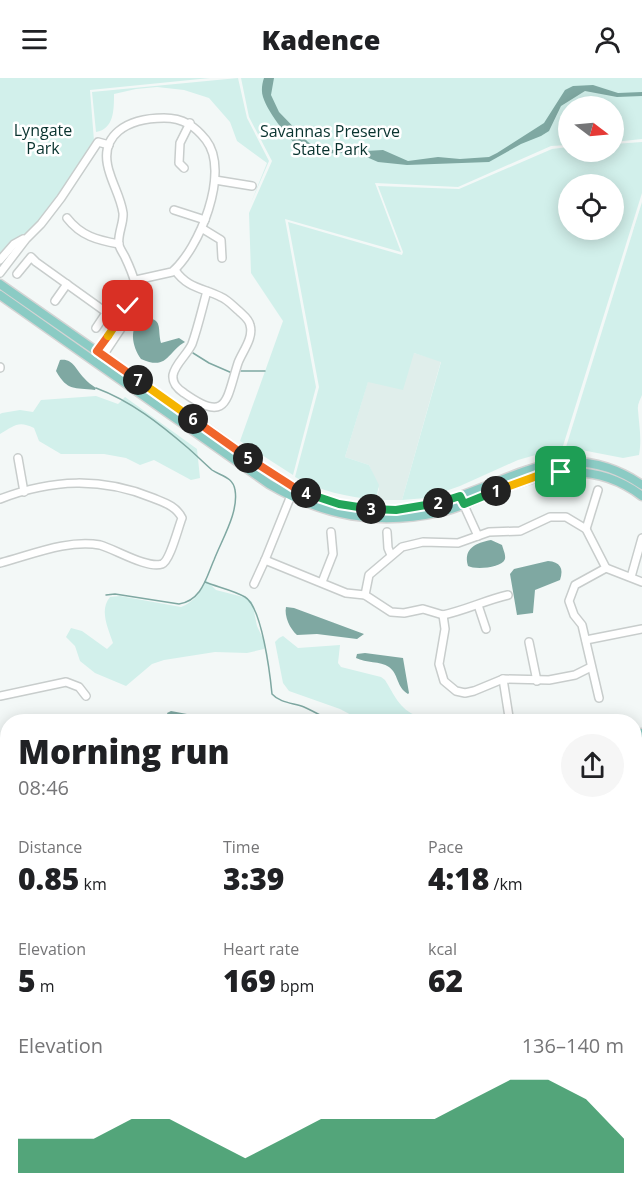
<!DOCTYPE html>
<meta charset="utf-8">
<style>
body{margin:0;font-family:"Open Sans",sans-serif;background:#f6f6f6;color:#202124;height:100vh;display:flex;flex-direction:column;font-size:22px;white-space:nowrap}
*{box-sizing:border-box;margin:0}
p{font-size:20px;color:#757577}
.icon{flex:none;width:33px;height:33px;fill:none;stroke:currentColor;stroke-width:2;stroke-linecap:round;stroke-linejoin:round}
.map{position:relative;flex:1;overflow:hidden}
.drawer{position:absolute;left:0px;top:636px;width:642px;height:486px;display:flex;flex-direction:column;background:#fff;border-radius:24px 24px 0 0;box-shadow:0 3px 15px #0003}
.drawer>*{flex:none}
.needle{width:39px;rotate:106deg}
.buttons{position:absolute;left:558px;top:18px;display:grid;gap:12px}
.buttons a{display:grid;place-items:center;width:66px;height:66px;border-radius:50%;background:#fff;box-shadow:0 3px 15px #0003;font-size:30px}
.pin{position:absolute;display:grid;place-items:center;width:51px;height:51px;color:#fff;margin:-26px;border-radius:12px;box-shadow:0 3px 9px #0006}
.km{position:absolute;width:30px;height:30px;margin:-15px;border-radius:50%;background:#222;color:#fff;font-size:16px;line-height:30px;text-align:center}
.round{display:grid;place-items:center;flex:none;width:63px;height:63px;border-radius:32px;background:#f6f6f6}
.overview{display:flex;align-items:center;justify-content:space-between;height:102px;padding:0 18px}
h1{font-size:33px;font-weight:800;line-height:45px}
.figures{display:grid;grid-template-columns:repeat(3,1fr);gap:9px;height:102px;padding:6px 18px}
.figures div{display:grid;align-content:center}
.figures b{font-size:30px;font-weight:800}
.figures small{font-size:16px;font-weight:400}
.figures p{font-size:16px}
.chart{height:168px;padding:12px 18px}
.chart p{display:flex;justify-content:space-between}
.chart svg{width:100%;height:108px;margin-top:6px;fill:#0b8043;opacity:.7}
header{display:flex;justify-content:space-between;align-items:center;height:78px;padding:0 18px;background:#fff;font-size:27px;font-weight:800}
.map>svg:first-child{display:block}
.built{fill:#e0eeeb}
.green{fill:#d2f0eb;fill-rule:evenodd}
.water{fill:#7fa8a2}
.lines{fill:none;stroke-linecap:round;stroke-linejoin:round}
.stream{stroke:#7fa8a2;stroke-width:1.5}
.canal{stroke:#7fa8a2;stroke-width:4.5}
.minor-casing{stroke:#c8cdcc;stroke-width:10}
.major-casing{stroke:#d4d4d4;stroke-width:11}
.minor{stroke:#fff;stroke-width:7}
.major{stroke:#8bcbc4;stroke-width:8}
.split-1-casing{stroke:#fff;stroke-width:12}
.split-2-casing{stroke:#fff;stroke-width:12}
.split-3-casing{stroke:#fff;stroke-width:12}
.split-4-casing{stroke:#fff;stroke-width:12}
.split-5-casing{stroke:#fff;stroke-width:12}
.split-6-casing{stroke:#fff;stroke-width:12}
.split-7-casing{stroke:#fff;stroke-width:12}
.split-8-casing{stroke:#fff;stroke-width:12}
.split-9-casing{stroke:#fff;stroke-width:12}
.split-1{stroke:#f5b400;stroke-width:8}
.split-2{stroke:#22a559;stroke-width:8}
.split-3{stroke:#22a559;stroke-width:8}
.split-4{stroke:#22a559;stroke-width:8}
.split-5{stroke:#f0652b;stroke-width:8}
.split-6{stroke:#f0652b;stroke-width:8}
.split-7{stroke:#f5b400;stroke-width:8}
.split-8{stroke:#f0652b;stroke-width:8}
.split-9{stroke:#f5b400;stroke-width:8}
.labels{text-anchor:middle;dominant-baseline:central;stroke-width:5;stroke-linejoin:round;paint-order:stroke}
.park-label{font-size:16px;fill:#09332f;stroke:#fff}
</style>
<header><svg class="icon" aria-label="menu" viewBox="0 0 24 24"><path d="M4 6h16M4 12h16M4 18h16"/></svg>Kadence<svg class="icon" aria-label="person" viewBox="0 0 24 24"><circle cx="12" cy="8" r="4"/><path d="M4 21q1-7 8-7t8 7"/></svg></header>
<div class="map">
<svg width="642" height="1122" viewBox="0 0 642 1122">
<rect width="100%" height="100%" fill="#f3f8f7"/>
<g class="built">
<path d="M 414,275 L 441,283 L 402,422 L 376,422 L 379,411 L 369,387 L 345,379 L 368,303 Z"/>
<path d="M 642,676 L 642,749 L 634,751 L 634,677 Z"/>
<path d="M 642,754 L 642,838 L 635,839 L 634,756 Z"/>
<path d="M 0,967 L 7,972 L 7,1055 L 0,1050 Z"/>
<path d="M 634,1032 L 642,1034 L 642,1091 L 635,1088 Z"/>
<path d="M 0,1077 L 7,1084 L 8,1112 L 0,1118 Z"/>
</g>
<g class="green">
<path d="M 0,0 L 210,0 L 90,12 L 94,63 L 52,127 L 34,149 L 20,159 L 0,180 Z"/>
<path d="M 238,0 L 247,40 L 269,83 L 250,127 L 267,85 L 237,63 L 230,44 L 209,20 L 184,12 L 157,9 L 136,11 L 114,16 C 114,32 114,51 96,54 L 92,14 Z"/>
<path d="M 241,0 L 642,0 L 642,61 L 614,64 L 614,28 L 568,28 L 568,67 L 551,68 L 458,109 L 375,105 L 401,174 L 285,141 L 316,309 L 293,397 L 240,363 L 283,243 L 251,195 L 249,135 L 272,83 L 249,39 Z"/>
<path d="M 642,64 L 642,115 L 563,368 L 565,371 L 570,372 L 546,374 L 518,382 L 460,408 L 426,420 L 402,422 L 441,284 L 414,275 L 403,312 L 368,304 L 345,379 L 369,387 L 379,407 L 376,422 C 347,419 320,413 295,399 L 319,309 L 288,144 L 402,177 L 403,174 L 378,108 L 459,111 L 552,71 L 568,69 L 568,74 L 614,74 L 614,66 ZM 568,106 L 614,106 L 614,152 L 568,152 Z"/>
<path d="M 642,124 L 642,317 C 640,322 637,327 638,332 C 639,347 642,361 639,377 L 623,380 L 566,369 Z"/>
<path d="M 96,318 L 118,326 L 125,319 L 197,371 L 200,400 L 191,402 L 154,382 L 140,387 L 126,380 L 104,376 L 61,376 L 39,363 L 34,350 C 18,342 14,348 0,356 L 0,336 L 2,335 L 20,332 L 33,334 L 41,322 Z"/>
<path d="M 206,502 L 216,512 L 247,520 L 252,524 L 257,548 L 265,565 L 264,571 L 247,575 L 215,574 L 164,582 L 152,586 L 126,608 L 95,595 L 80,583 L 75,568 L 66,559 L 71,550 L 82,553 L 107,571 L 113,565 C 108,550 99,532 110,519 L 120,518 L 181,529 C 194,524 201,514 206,502 Z"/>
<path d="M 283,558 L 298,570 L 340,567 L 338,585 L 341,589 L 381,599 L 385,602 C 394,616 399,631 417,638 C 425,641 431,637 439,643 L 356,643 L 355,639 L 340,631 L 289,613 L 283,605 L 275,564 L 279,560 Z"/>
<path d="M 635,1113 L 642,1115 L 642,1122 L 573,1122 L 547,1115 Z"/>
</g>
<g class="water">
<path d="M 264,0 L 274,0 L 271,17 L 279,34 L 308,64 L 317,70 L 330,72 L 345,71 L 366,73 L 383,72 L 408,83 L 438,79 L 460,81 L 489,79 L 497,75 L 544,45 L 565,12 L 573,8 L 593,7 L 618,15 L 642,14 L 642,18 L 617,19 L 585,13 L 561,28 L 549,53 L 541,58 L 521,66 L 489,84 L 407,87 L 378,84 L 362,77 L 344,75 L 306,76 C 291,64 269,37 263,19 C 261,13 262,6 264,0 Z"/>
<path d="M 143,240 C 164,240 157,250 161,265 L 179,260 L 185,264 C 167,274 168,293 141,281 C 132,268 128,249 143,240 Z"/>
<path d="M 60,282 C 73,280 76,292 84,300 C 87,304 92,307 96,310 L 95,312 C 74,309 68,314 56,293 Z"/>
<path d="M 491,462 L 502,467 C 503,471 506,477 505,481 C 502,490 475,492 468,488 C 463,470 476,465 491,462 Z"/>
<path d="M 548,483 C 560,484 564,490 560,502 L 535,512 L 533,535 L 517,537 L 510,496 L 514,491 Z"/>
<path d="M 286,529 L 294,530 L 364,556 L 357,561 L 317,556 L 297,557 C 290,551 284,538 286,529 Z"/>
<path d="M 365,575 L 403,580 L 409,615 L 408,616 C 396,609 399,596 389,589 C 380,583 366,585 356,580 L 357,576 Z"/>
<path d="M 171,633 L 187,636 L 196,636 L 198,643 L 170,643 L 167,635 Z"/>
<path d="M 233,1115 L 233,1114 L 426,1115 L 419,1122 L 236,1122 Z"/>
</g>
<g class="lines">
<g class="stream">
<path d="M 193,275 L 209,285 L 232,295"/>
<path d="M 241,293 L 265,293"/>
<path d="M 96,310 C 131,323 160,346 188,370 C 196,377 204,385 212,392 C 221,398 233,399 235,412 C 239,434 222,461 214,482 C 206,500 202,522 179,526 L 115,516 L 106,517"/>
<path d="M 205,504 C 217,509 233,512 245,519 C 262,529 270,596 272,616 C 280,625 293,625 304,629 C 316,634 323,640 336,644"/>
</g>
<path class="canal" d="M 32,1122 L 41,1116"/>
<defs>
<g id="minor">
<path d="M 184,90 L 179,85 L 180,65 L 190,45"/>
<path d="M 215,102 L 252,108"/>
<path d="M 174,132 L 205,142"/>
<path d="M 67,140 C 81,158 97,162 119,166"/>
<path d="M 203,151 L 221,162 L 222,180"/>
<path d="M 0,182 L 14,166 L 23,161"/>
<path d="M 175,192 C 187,210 203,210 221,219 C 228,222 233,228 239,233 C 243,237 249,241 250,247 C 254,260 242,274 238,285 C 226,322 228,346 184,315 C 178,311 172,306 173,297 C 175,286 187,277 192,266 C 198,249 202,231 207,213"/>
<path d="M 0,195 L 26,161 L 41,146 L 61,120 L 98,64 L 109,67"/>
<path d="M 17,196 L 31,179 L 36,184 L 124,247"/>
<path d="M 55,223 L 67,206"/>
<path d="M 96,250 L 106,235"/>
<path d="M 95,276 L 136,216"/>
<path d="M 98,285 L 134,231 C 140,212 133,196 125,179 C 123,175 120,171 119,167 C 117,157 124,145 123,135 C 121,121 114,109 110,96 C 96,56 129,40 164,40 C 183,40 195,48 206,62 C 231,94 199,171 172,194 L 136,202"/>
<path d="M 0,290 L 0,289"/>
<path d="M 18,380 L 24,414"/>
<path d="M 0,421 C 52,401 101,399 153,420 C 165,425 176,428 182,440 C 178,450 170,483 162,486 C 147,491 115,471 100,467 C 68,461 31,477 0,485"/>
<path d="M 462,423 L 478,458"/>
<path d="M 586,451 L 598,412"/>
<path d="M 387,454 L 388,470 L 391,477"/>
<path d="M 265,482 L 346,515 L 365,517"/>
<path d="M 631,499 L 642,460"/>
<path d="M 322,504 L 333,476 L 331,454"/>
<path d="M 254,506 L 265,482 L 292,415"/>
<path d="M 478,527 L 486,551"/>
<path d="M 443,537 L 423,531 L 404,535 L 391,534 L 365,517 L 369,497 L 402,469 L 423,464 L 458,465 L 489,454 L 520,453 L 550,439 L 566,439 L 586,451 L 606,490"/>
<path d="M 443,537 L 445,551 L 439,586 L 444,603 L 456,613 L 465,615 L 474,613 L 503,601 L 549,602 L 575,597 L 591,589"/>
<path d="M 443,537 C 466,532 486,522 508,517"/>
<path d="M 586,562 L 642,551"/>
<path d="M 529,564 L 537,603"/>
<path d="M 503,601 L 509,639"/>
<path d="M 0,618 L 66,604 L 79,609 L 86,618"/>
<path d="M 599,620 L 582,547 L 574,537 L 569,523 L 575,507 L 606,490 L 642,504"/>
<path d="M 0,746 L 8,753"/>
<path d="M 634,753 L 642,752"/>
<path d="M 636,953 L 642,930"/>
<path d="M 0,1053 L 8,1058"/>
<path d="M 0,1065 L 8,1071"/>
<path d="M 634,1101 L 642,1103"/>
<path d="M 634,1110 L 642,1113"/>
<path d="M 53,1114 L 59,1122"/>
<path d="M 64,1114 L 70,1122"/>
<path d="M 138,1122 L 144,1114"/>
</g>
<g id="major">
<path d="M 0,206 C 70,254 138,303 208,351 C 250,380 290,416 341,427 C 369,433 399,434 427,428 C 505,411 560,352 642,407"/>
<path d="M 0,217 L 269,406 C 324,438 377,448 440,434 C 456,431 472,423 487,417 C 541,395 590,379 642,418"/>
<path d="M 634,656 L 642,655"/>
<path d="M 634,669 L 642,667"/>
<path d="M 0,787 L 8,785"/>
<path d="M 0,799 L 8,798"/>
</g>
</defs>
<use href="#minor" class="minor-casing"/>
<use href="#major" class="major-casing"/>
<use href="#minor" class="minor"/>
<use href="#major" class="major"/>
</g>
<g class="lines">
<defs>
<path id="split-1" d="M 496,413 L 537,398 L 561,394"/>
<path id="split-2" d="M 438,425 L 460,418 L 464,426 L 496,413"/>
<path id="split-3" d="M 371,431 L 396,432 L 438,425"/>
<path id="split-4" d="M 306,415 L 339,426 L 371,431"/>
<path id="split-5" d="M 248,380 L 295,410 L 306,415"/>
<path id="split-6" d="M 193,341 L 248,380"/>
<path id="split-7" d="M 138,302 L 193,341"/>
<path id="split-8" d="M 108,258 L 97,273 L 138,302"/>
<path id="split-9" d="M 108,258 L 128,228"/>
</defs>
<use href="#split-1" class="split-1-casing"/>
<use href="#split-2" class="split-2-casing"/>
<use href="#split-3" class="split-3-casing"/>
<use href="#split-4" class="split-4-casing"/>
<use href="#split-5" class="split-5-casing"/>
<use href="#split-6" class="split-6-casing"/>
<use href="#split-7" class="split-7-casing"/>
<use href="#split-8" class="split-8-casing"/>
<use href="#split-9" class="split-9-casing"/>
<use href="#split-1" class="split-1"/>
<use href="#split-2" class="split-2"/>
<use href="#split-3" class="split-3"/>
<use href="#split-4" class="split-4"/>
<use href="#split-5" class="split-5"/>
<use href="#split-6" class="split-6"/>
<use href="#split-7" class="split-7"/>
<use href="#split-8" class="split-8"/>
<use href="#split-9" class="split-9"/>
</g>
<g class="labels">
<g class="park-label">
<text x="43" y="52">Lyngate<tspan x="43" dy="18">Park</tspan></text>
<text x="330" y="53">Savannas Preserve<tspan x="330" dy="18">State Park</tspan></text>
</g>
</g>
</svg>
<div class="buttons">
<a><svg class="needle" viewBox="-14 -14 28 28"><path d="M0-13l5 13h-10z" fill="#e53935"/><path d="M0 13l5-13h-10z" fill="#757577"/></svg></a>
<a><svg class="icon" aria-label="locate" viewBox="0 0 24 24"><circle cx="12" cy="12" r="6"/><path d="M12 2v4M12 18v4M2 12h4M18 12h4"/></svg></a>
</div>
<div class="pin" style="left:561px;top:394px;background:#1e9e55"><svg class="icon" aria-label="arrive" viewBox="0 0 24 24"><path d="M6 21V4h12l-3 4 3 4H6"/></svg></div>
<div class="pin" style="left:128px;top:228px;background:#d93025"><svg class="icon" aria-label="check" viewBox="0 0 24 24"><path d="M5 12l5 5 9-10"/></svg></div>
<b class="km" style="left:496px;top:413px">1</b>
<b class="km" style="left:438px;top:425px">2</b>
<b class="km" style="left:371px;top:431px">3</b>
<b class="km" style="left:306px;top:415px">4</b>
<b class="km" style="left:248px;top:380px">5</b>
<b class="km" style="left:193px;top:341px">6</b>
<b class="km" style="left:138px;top:302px">7</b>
<section class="drawer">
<div class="overview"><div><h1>Morning run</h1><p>08:46</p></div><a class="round"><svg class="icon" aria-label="share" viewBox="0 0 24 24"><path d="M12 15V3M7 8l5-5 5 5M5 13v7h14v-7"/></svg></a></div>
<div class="figures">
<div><p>Distance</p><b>0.85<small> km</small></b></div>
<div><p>Time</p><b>3:39</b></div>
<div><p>Pace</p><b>4:18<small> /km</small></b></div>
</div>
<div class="figures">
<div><p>Elevation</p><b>5<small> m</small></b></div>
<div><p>Heart rate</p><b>169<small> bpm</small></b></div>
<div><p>kcal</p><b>62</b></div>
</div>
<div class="chart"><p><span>Elevation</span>136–140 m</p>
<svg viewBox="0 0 160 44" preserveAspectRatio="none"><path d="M0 44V30L10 30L20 30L30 22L40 22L50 30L60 38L70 30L80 22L90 22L100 22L110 22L120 14L130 6L140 6L150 14L160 30V44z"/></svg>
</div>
</section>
</div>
